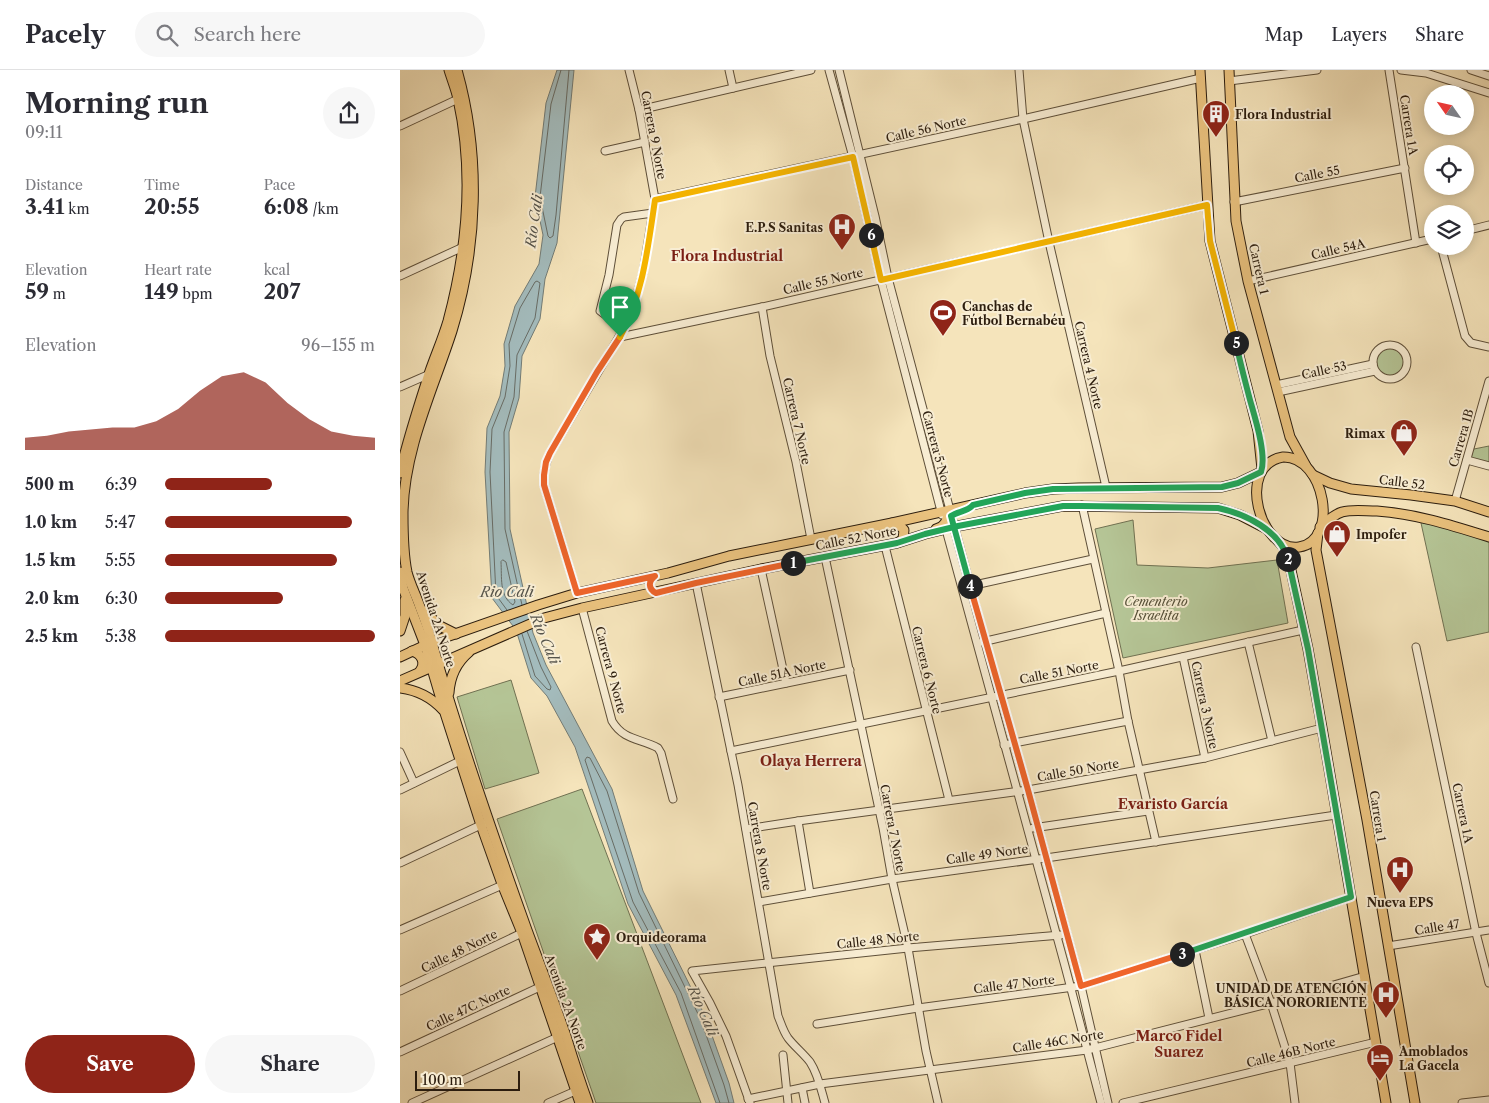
<!DOCTYPE html>
<meta charset="utf-8">
<style>
body{margin:0;font-family:"Libre Caslon Text",serif;background:#f7f7f7;color:#2b2b33;height:100vh;display:flex;flex-direction:column;font-size:19px;white-space:nowrap}
*{box-sizing:border-box;margin:0}
p{font-size:16px;color:#7c7c81}
.icon{flex:none;width:28px;height:28px;fill:none;stroke:currentColor;stroke-width:2;stroke-linecap:round;stroke-linejoin:round}
.map{position:relative;flex:1;overflow:hidden}
.details{display:flex;flex-direction:column;background:#fff;width:400px}
.details>*{flex:none}
.needle{width:32px;rotate:304deg}
.controls{position:absolute;left:1024px;top:15px;display:grid;gap:10px}
.controls a{display:grid;place-items:center;width:50px;height:50px;border-radius:50%;background:#fff;box-shadow:0 2px 12px #0003;font-size:25px}
.scale{position:absolute;left:15px;bottom:12px;width:105px;box-sizing:border-box;padding-left:5px;border:2px solid #2c1d0e;border-top:0;font-size:14px;line-height:18px;white-space:nowrap;color:#2c1d0e;-webkit-text-stroke:4px #f8edd3;paint-order:stroke}
.pin{position:absolute;display:grid;place-items:center;width:42px;height:42px;color:#fff;margin:-51px -21px;border-radius:50% 50% 50% 0;rotate:-45deg;box-shadow:0 0 5px #0007}
.pin .icon{rotate:45deg}
.km{position:absolute;width:25px;height:25px;margin:-12px;border-radius:50%;background:#222;color:#fff;font-size:14px;line-height:25px;text-align:center}
.round{display:grid;place-items:center;flex:none;width:52px;height:52px;border-radius:26px;background:#f7f7f7}
.summary{display:flex;align-items:center;justify-content:space-between;height:85px;padding:0 25px}
h1{font-size:28px;font-weight:700;line-height:38px}
.stats{display:grid;grid-template-columns:repeat(3,1fr);gap:8px;height:85px;padding:5px 25px}
.stats div{display:grid;align-content:center}
.stats b{font-size:21px;font-weight:700}
.stats small{font-size:14px;font-weight:400}
.stats p{font-size:14px}
.chart{height:140px;padding:10px 25px}
.chart p{display:flex;justify-content:space-between}
.chart svg{width:100%;height:90px;margin-top:5px;fill:#8f2418;opacity:.7}
.button{display:flex;gap:10px;margin-top:auto;padding:10px 25px}
.button a{flex:1;height:58px;border-radius:30px;background:#8f2418;color:#fff;font-size:20px;font-weight:700;line-height:58px;text-align:center}
.button a+a{background:#f7f7f7;color:#2b2b33}
ul{padding:0 25px;list-style:none;font-size:16px}
li{display:grid;grid-template-columns:80px 60px 1fr;align-items:center;height:38px}
li i{height:12px;border-radius:6px;background:#8f2418}
header{display:flex;align-items:center;gap:30px;box-sizing:border-box;height:70px;padding:0 25px;background:#fff;border-bottom:1px solid #e1e1e2}
header strong{font-size:24px}
nav{display:flex;gap:28px;margin-inline-start:auto;font-size:18px}
.search{width:350px;height:45px;background:#f7f7f7;display:flex;align-items:center;gap:12px;box-sizing:border-box;padding:0 18px;border-radius:28px;color:#7c7c81;font-size:19px}
main{display:flex;flex:1;min-height:0}
.map>svg:first-child{display:block}
.green{fill:#b5c596;stroke:#707152}
.water{fill:#a3bbbc;stroke:#737c76}
.lines{fill:none;stroke-linecap:round;stroke-linejoin:round}
.shore{stroke:#686c65;stroke-width:1}
.minor-casing{stroke:#5e4f39;stroke-width:9}
.major-casing{stroke:#2c1d0e;stroke-width:11}
.minor{stroke:#f8edd3;stroke-width:7}
.major{stroke:#eac27e;stroke-width:9}
.split-1-casing{stroke:#fff;stroke-width:10}
.split-2-casing{stroke:#fff;stroke-width:10}
.split-3-casing{stroke:#fff;stroke-width:10}
.split-4-casing{stroke:#fff;stroke-width:10}
.split-5-casing{stroke:#fff;stroke-width:10}
.split-6-casing{stroke:#fff;stroke-width:10}
.split-7-casing{stroke:#fff;stroke-width:10}
.split-1{stroke:#f0652b;stroke-width:6}
.split-2{stroke:#22a559;stroke-width:6}
.split-3{stroke:#22a559;stroke-width:6}
.split-4{stroke:#f0652b;stroke-width:6}
.split-5{stroke:#22a559;stroke-width:6}
.split-6{stroke:#f5b400;stroke-width:6}
.split-7{stroke:#f5b400;stroke-width:6}
.labels{text-anchor:middle;dominant-baseline:central;stroke-width:4;stroke-linejoin:round;paint-order:stroke}
.poi-label{font-size:12px;font-weight:bold;fill:#2c1d0e;stroke:#f8edd3;text-anchor:start}
.street-label{font-size:12px;fill:#2c1d0e;stroke:#f8edd3}
.park-label{font-size:12px;font-style:italic;fill:#554f37;stroke:#f8edd3}
.water-label{font-size:14px;font-style:italic;fill:#56544b;stroke:#f8edd3}
.neighbourhood-label{font-size:14px;font-weight:bold;fill:#7a1f14;stroke:#f8edd3}
</style>
<header>
<strong>Pacely</strong>
<div class="search"><svg class="icon" aria-label="search" viewBox="0 0 24 24"><circle cx="10" cy="10" r="6"/><path d="M15 15l6 6"/></svg>Search here</div>
<nav><a>Map</a><a>Layers</a><a>Share</a></nav>
</header>
<main>
<section class="details">
<div class="summary"><div><h1>Morning run</h1><p>09:11</p></div><a class="round"><svg class="icon" aria-label="share" viewBox="0 0 24 24"><path d="M12 15V3M7 8l5-5 5 5M5 13v7h14v-7"/></svg></a></div>
<div class="stats">
<div><p>Distance</p><b>3.41<small> km</small></b></div>
<div><p>Time</p><b>20:55</b></div>
<div><p>Pace</p><b>6:08<small> /km</small></b></div>
</div>
<div class="stats">
<div><p>Elevation</p><b>59<small> m</small></b></div>
<div><p>Heart rate</p><b>149<small> bpm</small></b></div>
<div><p>kcal</p><b>207</b></div>
</div>
<div class="chart"><p><span>Elevation</span>96–155 m</p>
<svg viewBox="0 0 160 44" preserveAspectRatio="none"><path d="M0 44V38L10 37L20 35L30 34L40 33L50 33L60 30L70 24L80 15L90 8L100 6L110 11L120 21L130 29L140 35L150 37L160 38V44z"/></svg>
</div>
<ul>
<li><b>500 m</b>6:39<i style="width:51%"></i></li>
<li><b>1.0 km</b>5:47<i style="width:89%"></i></li>
<li><b>1.5 km</b>5:55<i style="width:82%"></i></li>
<li><b>2.0 km</b>6:30<i style="width:56%"></i></li>
<li><b>2.5 km</b>5:38<i style="width:100%"></i></li>
</ul>
<div class="button"><a>Save</a><a>Share</a></div>
</section>
<div class="map">
<svg width="1089" height="1033" viewBox="0 0 1089 1033">
<rect width="100%" height="100%" fill="#f5e4bb"/>
<filter id="stains"><feTurbulence type="fractalNoise" baseFrequency=".004" numOctaves="4"/><feColorMatrix values="0 0 0 0 .2 0 0 0 0 .09 0 0 0 0 .02 0 0 0 .5 -.17"/></filter>
<radialGradient id="worn" r=".72"><stop offset=".6" stop-color="#630" stop-opacity="0"/><stop offset="1" stop-color="#630" stop-opacity=".3"/></radialGradient>
<g class="green">
<path d="M 988,275 C 1024,276 1000,330 975,301 L 878,322 L 876,315 L 972,294 C 973,284 978,278 988,275 Z"/>
<path d="M 1089,376 L 1089,396 L 1067,390 L 1069,380 Z"/>
<path d="M 1022,447 L 1089,467 L 1089,562 L 1047,571 L 1021,453 Z"/>
<path d="M 733,450 L 737,495 L 808,498 L 877,490 L 888,553 L 723,588 L 695,459 Z"/>
<path d="M 111,610 L 139,703 L 85,719 L 57,627 Z"/>
<path d="M 182,719 L 301,1033 L 196,1033 L 97,749 Z"/>
</g>
<path class="water" d="M 157,0 L 174,0 L 157,173 L 145,209 L 140,249 L 122,286 L 119,328 L 109,362 L 110,459 L 133,563 L 146,595 L 212,719 L 243,821 L 305,946 L 329,1013 L 334,1033 L 316,1033 L 276,925 L 228,834 L 175,677 L 147,626 L 131,608 L 116,560 L 92,528 L 85,402 L 87,358 L 100,326 L 105,296 L 104,274 L 115,236 L 139,194 L 143,165 L 135,127 L 146,33 Z"/>
<g class="lines">
<g class="shore">
<path d="M 161,0 L 151,34 L 140,127 L 148,166 L 150,168 L 153,166 L 156,145 L 169,0"/>
<path d="M 103,490 L 106,492 L 115,532 L 113,535 C 99,526 102,507 101,492 Z"/>
<path d="M 107,540 L 96,525 L 90,402 L 92,359 L 105,327 L 110,296 L 109,274 L 120,238 L 135,212 L 137,211 L 140,213 L 135,248 L 117,285 L 114,327 L 104,362 L 105,459 L 122,535"/>
<path d="M 122,564 L 135,606 L 147,619 L 150,620 L 151,617 L 141,597 L 127,561"/>
<path d="M 320,1033 L 281,923 L 233,832 L 185,690 L 187,687 L 190,688 L 207,721 L 239,823 L 300,948 L 324,1015 L 329,1033"/>
</g>
<defs>
<g id="minor">
<path d="M 329,0 L 333,18"/>
<path d="M 429,0 L 453,87 L 481,210 L 542,445"/>
<path d="M 439,0 L 475,146 L 488,208 L 585,571 L 628,720 L 681,916 L 708,1033"/>
<path d="M 619,0 L 623,49 L 649,172 L 706,417"/>
<path d="M 989,0 L 1016,173"/>
<path d="M 1001,0 L 1026,3 L 1089,23"/>
<path d="M 1071,0 L 1089,6"/>
<path d="M 829,11 L 917,0"/>
<path d="M 239,40 L 411,0"/>
<path d="M 0,56 L 58,29"/>
<path d="M 205,81 L 245,72"/>
<path d="M 255,129 L 623,49 L 801,8"/>
<path d="M 834,132 L 1005,98"/>
<path d="M 1065,161 L 1089,155"/>
<path d="M 1041,176 L 1065,266 L 1071,273 L 1089,277"/>
<path d="M 0,206 L 63,177"/>
<path d="M 848,211 L 1032,169"/>
<path d="M 362,237 L 370,286 L 396,392 L 411,469"/>
<path d="M 226,255 L 204,244 L 200,241 L 209,205 L 217,155 L 221,149 L 224,147 L 253,143"/>
<path d="M 220,267 L 362,237 L 807,135"/>
<circle cx="990" cy="292" r="17"/>
<path d="M 876,315 L 973,294"/>
<path d="M 0,317 L 32,303"/>
<path d="M 878,322 L 975,301"/>
<path d="M 1067,390 L 1089,396"/>
<path d="M 1055,431 L 1089,311"/>
<path d="M 682,435 L 719,601 L 728,651 L 756,772"/>
<path d="M 545,456 L 665,896 L 701,1033"/>
<path d="M 485,476 L 549,730"/>
<path d="M 425,487 L 483,758 L 492,809 L 508,878 L 526,981 L 538,1033"/>
<path d="M 361,499 L 386,613"/>
<path d="M 296,513 L 338,715 L 378,946 C 381,953 383,961 388,968 C 394,976 403,983 410,992 C 418,1004 421,1019 425,1033"/>
<path d="M 570,516 L 693,489"/>
<path d="M 177,523 L 144,415 C 143,403 145,394 150,383 L 226,255 L 233,238 L 243,203 L 255,129 L 239,40 L 229,0"/>
<path d="M 182,538 L 212,651 C 224,671 240,668 258,678 L 261,683 L 273,729"/>
<path d="M 582,572 L 706,543"/>
<path d="M 848,572 L 872,671"/>
<path d="M 1016,577 L 1076,863 L 1089,913"/>
<path d="M 783,587 L 805,688"/>
<path d="M 319,627 L 450,600"/>
<path d="M 604,675 L 728,651"/>
<path d="M 331,681 L 719,601 L 903,560"/>
<path d="M 0,682 L 14,713"/>
<path d="M 0,720 L 64,689"/>
<path d="M 398,751 L 410,823"/>
<path d="M 633,758 L 748,741"/>
<path d="M 346,759 L 398,751 L 628,720 L 805,688 L 922,658"/>
<path d="M 0,793 L 85,753"/>
<path d="M 359,832 L 492,809 L 646,788 L 936,745"/>
<path d="M 0,860 L 107,813"/>
<path d="M 845,864 L 871,933 L 890,993 L 895,1033"/>
<path d="M 988,876 L 1089,860"/>
<path d="M 795,880 L 809,948"/>
<path d="M 0,921 L 126,861"/>
<path d="M 417,954 L 518,938 L 681,916 L 845,864 L 951,827"/>
<path d="M 0,982 L 144,915"/>
<path d="M 383,985 L 388,1033"/>
<path d="M 402,1018 L 405,1033"/>
<path d="M 348,1029 L 420,1014 L 687,980 L 871,933 L 965,906"/>
<path d="M 12,1033 L 160,966"/>
<path d="M 148,1033 L 180,1019"/>
<path d="M 350,1033 L 326,966 L 310,933 L 292,901 L 508,878 L 661,865"/>
<path d="M 723,1033 L 976,972"/>
<path d="M 1062,1033 L 1089,1030"/>
</g>
<g id="major">
<path d="M 57,0 C 81,85 78,177 52,261 C 33,320 4,379 3,443 C 3,462 3,483 7,502 C 10,514 16,525 20,537 C 26,552 31,568 35,583 C 62,677 94,768 127,860 C 140,895 154,931 166,966 C 173,989 180,1011 188,1033"/>
<path d="M 800,0 L 810,171 L 858,361 L 862,399"/>
<path d="M 829,0 L 836,151 L 848,211 L 890,367 L 906,396"/>
<path d="M 883,387 C 925,386 940,471 899,477 C 860,483 835,395 883,387 Z"/>
<path d="M 0,403 C 8,368 19,335 30,301 C 36,284 43,268 48,251 C 67,180 74,102 58,29 C 56,19 52,10 49,0"/>
<path d="M 913,405 L 930,413 L 951,419 L 1011,425 L 1055,431 L 1089,442"/>
<path d="M 492,453 L 500,456 L 504,460 L 503,469 L 499,472"/>
<path d="M 920,457 C 927,451 933,445 942,442 C 953,439 965,441 977,441 C 1017,444 1051,455 1089,467"/>
<path d="M 536,459 C 546,457 547,449 549,440"/>
<path d="M 918,463 L 916,480 L 967,750 L 1015,1033"/>
<path d="M 878,471 L 885,479 L 889,491 L 908,579 L 922,658 L 986,1033"/>
<path d="M 0,502 L 3,518 L 25,575 L 45,643 L 81,755 L 102,814 L 122,863 L 180,1033"/>
<path d="M 24,541 L 40,556 L 56,564"/>
<path d="M 0,561 L 5,546 L 5,530"/>
<path d="M 12,581 C 22,584 26,593 20,601"/>
<path d="M 0,587 L 32,572 L 138,535 L 177,523 L 268,503 L 329,486 L 492,453 L 625,423 L 653,419 L 679,418 L 822,417 L 838,413 L 861,402"/>
<path d="M 0,611 L 144,548 L 182,538 L 361,499 L 497,473 L 525,464 L 558,456 L 663,436 L 818,438 L 840,445 L 867,459"/>
<path d="M 0,618 C 17,620 31,627 43,640"/>
<path d="M 49,623 C 50,606 56,593 69,582"/>
</g>
</defs>
<use href="#minor" class="minor-casing"/>
<use href="#major" class="major-casing"/>
<use href="#minor" class="minor"/>
<use href="#major" class="major"/>
</g>
<g class="lines">
<defs>
<path id="split-1" d="M 220,267 L 197,302 L 150,383 L 146,392 L 144,405 L 144,415 L 177,523 L 255,506 C 248,511 248,519 256,523 L 296,513 L 393,493"/>
<path id="split-2" d="M 393,493 L 497,473 L 525,464 L 558,456 L 663,436 L 682,436 L 818,438 C 846,444 879,460 888,489"/>
<path id="split-3" d="M 782,884 L 951,827 L 908,579 L 888,489"/>
<path id="split-4" d="M 570,516 L 628,720 L 681,916 L 782,884"/>
<path id="split-5" d="M 570,516 L 551,446 C 558,441 567,442 573,435 L 625,423 L 653,419 L 822,417 L 838,413 L 861,402 C 867,385 855,348 850,330 C 845,311 840,292 836,273"/>
<path id="split-6" d="M 471,165 L 481,210 L 807,135 L 810,171 L 836,273"/>
<path id="split-7" d="M 220,267 C 243,225 248,177 255,130 L 453,87 L 471,165"/>
</defs>
<use href="#split-1" class="split-1-casing"/>
<use href="#split-2" class="split-2-casing"/>
<use href="#split-3" class="split-3-casing"/>
<use href="#split-4" class="split-4-casing"/>
<use href="#split-5" class="split-5-casing"/>
<use href="#split-6" class="split-6-casing"/>
<use href="#split-7" class="split-7-casing"/>
<use href="#split-1" class="split-1"/>
<use href="#split-2" class="split-2"/>
<use href="#split-3" class="split-3"/>
<use href="#split-4" class="split-4"/>
<use href="#split-5" class="split-5"/>
<use href="#split-6" class="split-6"/>
<use href="#split-7" class="split-7"/>
</g>
<defs>
<symbol id="building-pin" viewBox="-11 -11 22 30"><path d="M0 17L-7.5 6A9.5 9.5 0 1 1 7.5 6Z" fill="#8f2418" stroke="#f8edd3"/><path d="M-4-6H4V6H1V3H-1V6H-4ZM-2.5-4.3h1.7v1.8h-1.7ZM.8-4.3h1.7v1.8H.8ZM-2.5-1h1.7V.8h-1.7ZM.8-1h1.7V.8H.8Z" fill="#fff"/></symbol>
<symbol id="hospital-pin" viewBox="-11 -11 22 30"><path d="M0 17L-7.5 6A9.5 9.5 0 1 1 7.5 6Z" fill="#8f2418" stroke="#f8edd3"/><path d="M-5-5h3v3.5h4V-5h3V5h-3V1.5h-4V5h-3Z" fill="#fff"/></symbol>
<symbol id="stadium-pin" viewBox="-11 -11 22 30"><path d="M0 17L-7.5 6A9.5 9.5 0 1 1 7.5 6Z" fill="#8f2418" stroke="#f8edd3"/><path d="M0-5a6.5 5 0 1 0 0 10a6.5 5 0 1 0 0-10ZM-3.5-1.8h7v3.6h-7Z" fill="#fff"/></symbol>
<symbol id="shop-pin" viewBox="-11 -11 22 30"><path d="M0 17L-7.5 6A9.5 9.5 0 1 1 7.5 6Z" fill="#8f2418" stroke="#f8edd3"/><path d="M-5-2.5h2.3a2.7 3.5 0 0 1 5.4 0H5L5.5 6h-11ZM-1.5-2.5h3a1.5 2.3 0 0 0-3 0Z" fill="#fff"/></symbol>
<symbol id="sight-pin" viewBox="-11 -11 22 30"><path d="M0 17L-7.5 6A9.5 9.5 0 1 1 7.5 6Z" fill="#8f2418" stroke="#f8edd3"/><path d="M0-6L1.8-2.2L6-1.7L2.9 1.2L3.7 5.4L0 3.3L-3.7 5.4L-2.9 1.2L-6-1.7L-1.8-2.2Z" fill="#fff"/></symbol>
<symbol id="hotel-pin" viewBox="-11 -11 22 30"><path d="M0 17L-7.5 6A9.5 9.5 0 1 1 7.5 6Z" fill="#8f2418" stroke="#f8edd3"/><path d="M-6-4.5h1.5V1H6V5H4.5V3h-9V5H-6ZM-4 0a1.8 1.8 0 1 1 3.6 0ZM.5 0V-2.5h3Q6-2.5 6 0Z" fill="#fff"/></symbol>
</defs>
<g fill-rule="evenodd">
<use href="#building-pin" x="800" y="28" width="32" height="43"/>
<use href="#hospital-pin" x="426" y="141" width="32" height="43"/>
<use href="#stadium-pin" x="527" y="227" width="32" height="43"/>
<use href="#shop-pin" x="988" y="347" width="32" height="43"/>
<use href="#shop-pin" x="921" y="448" width="32" height="43"/>
<use href="#hospital-pin" x="984" y="784" width="32" height="43"/>
<use href="#sight-pin" x="181" y="851" width="32" height="43"/>
<use href="#hospital-pin" x="970" y="909" width="32" height="43"/>
<use href="#hotel-pin" x="964" y="972" width="32" height="43"/>
</g>
<g class="labels">
<g class="poi-label">
<text x="835" y="44">Flora Industrial</text>
<text x="423" y="157" text-anchor="end">E.P.S Sanitas</text>
<text x="562" y="236">Canchas de<tspan x="562" dy="14">Fútbol Bernabéu</tspan></text>
<text x="985" y="363" text-anchor="end">Rimax</text>
<text x="956" y="464">Impofer</text>
<text x="1000" y="832" text-anchor="middle">Nueva EPS</text>
<text x="216" y="867">Orquideorama</text>
<text x="967" y="918" text-anchor="end">UNIDAD DE ATENCIÓN<tspan x="967" dy="14">BÁSICA NORORIENTE</tspan></text>
<text x="999" y="981">Amoblados<tspan x="999" dy="14">La Gacela</tspan></text>
</g>
<g class="street-label">
<text transform="translate(1009 55) rotate(81)">Carrera 1A</text>
<text transform="translate(526 59) rotate(-13)">Calle 56 Norte</text>
<text transform="translate(254 65) rotate(79)">Carrera 9 Norte</text>
<text transform="translate(917 104) rotate(-11)">Calle 55</text>
<text transform="translate(938 179) rotate(-13)">Calle 54A</text>
<text transform="translate(859 199) rotate(77)">Carrera 1</text>
<text transform="translate(423 211) rotate(-13)">Calle 55 Norte</text>
<text transform="translate(689 295) rotate(77)">Carrera 4 Norte</text>
<text transform="translate(924 300) rotate(-12)">Calle 53</text>
<text transform="translate(397 351) rotate(77)">Carrera 7 Norte</text>
<text transform="translate(1061 368) rotate(-74)">Carrera 1B</text>
<text transform="translate(538 384) rotate(75)">Carrera 5 Norte</text>
<text transform="translate(1002 412) rotate(7)">Calle 52</text>
<text transform="translate(456 468) rotate(-11)">Calle 52 Norte</text>
<text transform="translate(36 549) rotate(72)">Avenida 2A Norte</text>
<text transform="translate(211 600) rotate(75)">Carrera 9 Norte</text>
<text transform="translate(527 600) rotate(76)">Carrera 6 Norte</text>
<text transform="translate(659 602) rotate(-11)">Calle 51 Norte</text>
<text transform="translate(382 603) rotate(-12)">Calle 51A Norte</text>
<text transform="translate(805 635) rotate(78)">Carrera 3 Norte</text>
<text transform="translate(678 700) rotate(-10)">Calle 50 Norte</text>
<text transform="translate(1063 743) rotate(78)">Carrera 1A</text>
<text transform="translate(978 746) rotate(81)">Carrera 1</text>
<text transform="translate(493 758) rotate(79)">Carrera 7 Norte</text>
<text transform="translate(360 776) rotate(80)">Carrera 8 Norte</text>
<text transform="translate(587 784) rotate(-8)">Calle 49 Norte</text>
<text transform="translate(1037 857) rotate(-9)">Calle 47</text>
<text transform="translate(478 870) rotate(-6)">Calle 48 Norte</text>
<text transform="translate(59 881) rotate(-26)">Calle 48 Norte</text>
<text transform="translate(614 914) rotate(-7)">Calle 47 Norte</text>
<text transform="translate(166 932) rotate(70)">Avenida 2A Norte</text>
<text transform="translate(68 938) rotate(-25)">Calle 47C Norte</text>
<text transform="translate(658 971) rotate(-9)">Calle 46C Norte</text>
<text transform="translate(891 982) rotate(-14)">Calle 46B Norte</text>
</g>
<g class="park-label">
<text x="756" y="531">Cementerio<tspan x="756" dy="14">Israelita</tspan></text>
</g>
<g class="water-label">
<text transform="translate(134 151) rotate(-82)">Río Cali</text>
<text x="107" y="522">Rio Cali</text>
<text transform="translate(145 569) rotate(67)">Río Cali</text>
<text transform="translate(303 941) rotate(66)">Río Cali</text>
</g>
<g class="neighbourhood-label">
<text x="327" y="186">Flora Industrial</text>
<text x="411" y="691">Olaya Herrera</text>
<text x="773" y="734">Evaristo García</text>
<text x="779" y="966">Marco Fidel<tspan x="779" dy="16">Suarez</tspan></text>
</g>
</g>
<rect width="100%" height="100%" filter="url(#stains)"/>
<rect width="100%" height="100%" fill="url(#worn)"/>
</svg>
<div class="controls">
<a><svg class="needle" viewBox="-14 -14 28 28"><path d="M0-13l5 13h-10z" fill="#e53935"/><path d="M0 13l5-13h-10z" fill="#7c7c81"/></svg></a>
<a><svg class="icon" aria-label="locate" viewBox="0 0 24 24"><circle cx="12" cy="12" r="6"/><path d="M12 2v4M12 18v4M2 12h4M18 12h4"/></svg></a>
<a><svg class="icon" aria-label="layers" viewBox="0 0 24 24"><path d="M12 4l9 5-9 5-9-5zM3 14l9 5 9-5"/></svg></a>
</div>
<div class="scale">100 m</div>
<div class="pin" style="left:220px;top:267px;background:#1e9e55"><svg class="icon" aria-label="arrive" viewBox="0 0 24 24"><path d="M6 21V4h12l-3 4 3 4H6"/></svg></div>
<b class="km" style="left:393px;top:493px">1</b>
<b class="km" style="left:888px;top:489px">2</b>
<b class="km" style="left:782px;top:884px">3</b>
<b class="km" style="left:570px;top:516px">4</b>
<b class="km" style="left:836px;top:273px">5</b>
<b class="km" style="left:471px;top:165px">6</b>
</div>
</main>
